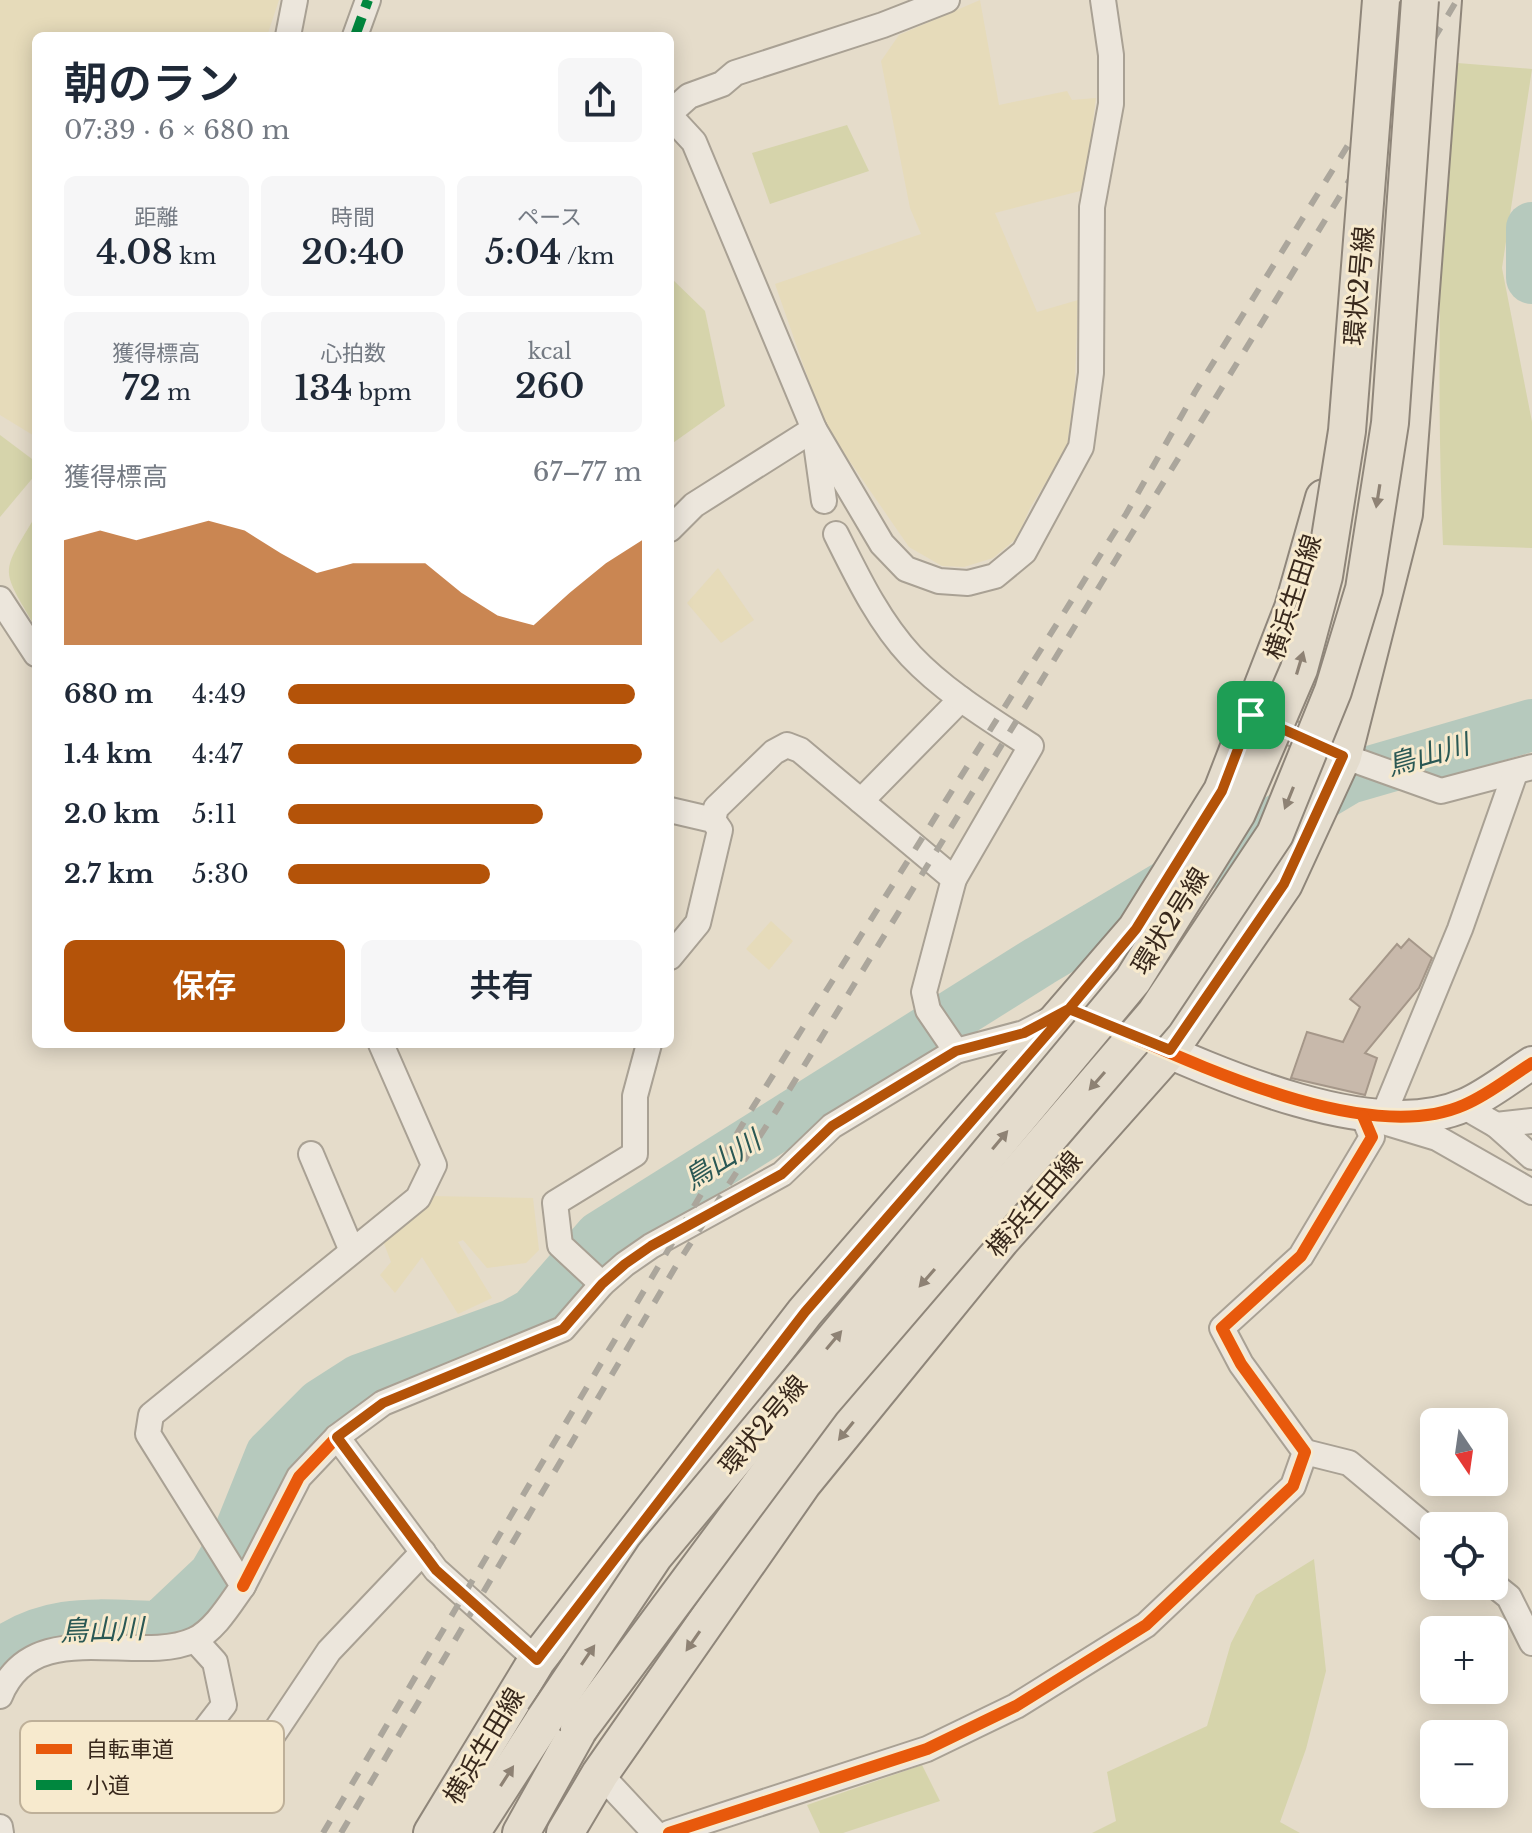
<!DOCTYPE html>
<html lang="ja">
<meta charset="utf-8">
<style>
body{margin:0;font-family:"Libre Baskerville","Noto Sans JP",serif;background:#f6f6f7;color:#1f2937;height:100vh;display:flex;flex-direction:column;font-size:30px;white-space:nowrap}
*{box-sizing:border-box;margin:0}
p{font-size:26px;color:#747a83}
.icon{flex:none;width:44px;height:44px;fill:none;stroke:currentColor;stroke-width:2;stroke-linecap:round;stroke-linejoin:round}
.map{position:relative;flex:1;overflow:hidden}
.side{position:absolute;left:32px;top:32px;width:642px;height:1016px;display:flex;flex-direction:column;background:#fff;border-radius:12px;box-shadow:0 4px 20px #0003}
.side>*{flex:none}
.needle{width:52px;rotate:167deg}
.buttons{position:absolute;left:1420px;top:1408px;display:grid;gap:16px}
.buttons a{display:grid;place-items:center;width:88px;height:88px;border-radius:12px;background:#fff;box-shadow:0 4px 20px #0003;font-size:40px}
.pin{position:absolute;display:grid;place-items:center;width:68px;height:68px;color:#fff;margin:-34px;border-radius:16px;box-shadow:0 4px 12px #0006}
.round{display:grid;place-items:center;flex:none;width:84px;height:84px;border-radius:12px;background:#f6f6f7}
.head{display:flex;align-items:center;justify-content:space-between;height:136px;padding:0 32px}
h1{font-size:44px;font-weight:600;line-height:60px}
.metrics{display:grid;grid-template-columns:repeat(3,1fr);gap:12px;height:136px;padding:8px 32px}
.metrics div{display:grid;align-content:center;border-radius:12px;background:#f6f6f7;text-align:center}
.metrics b{font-size:34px;font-weight:600}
.metrics small{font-size:22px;font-weight:400}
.metrics p{font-size:22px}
.chart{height:224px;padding:16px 32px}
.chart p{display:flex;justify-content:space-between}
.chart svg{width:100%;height:144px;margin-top:8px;fill:#b45309;opacity:.7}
.primary-button{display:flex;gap:16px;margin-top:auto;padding:16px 32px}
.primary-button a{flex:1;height:92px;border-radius:12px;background:#b45309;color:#fff;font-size:32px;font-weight:600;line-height:92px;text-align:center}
.primary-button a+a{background:#f6f6f7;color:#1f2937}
ul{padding:0 32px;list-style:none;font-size:26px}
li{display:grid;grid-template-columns:128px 96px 1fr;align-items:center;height:60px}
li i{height:20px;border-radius:10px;background:#b45309}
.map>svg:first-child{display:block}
.farmland{fill:#e6dbba}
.green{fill:#d6d4ab}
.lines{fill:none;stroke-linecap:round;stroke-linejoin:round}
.river{stroke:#b6c9bd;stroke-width:52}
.building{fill:#c8b9ab;stroke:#a59789;stroke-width:2}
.street-casing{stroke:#a9a194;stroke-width:28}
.secondary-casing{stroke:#999084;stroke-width:36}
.primary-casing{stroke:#8f867a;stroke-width:40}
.street{stroke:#ece6dc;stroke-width:24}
.secondary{stroke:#ece6dc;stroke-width:32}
.primary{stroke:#e4dccd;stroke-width:36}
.rail{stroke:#aba69c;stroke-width:6;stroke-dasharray:14 14;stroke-linecap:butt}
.primary-bridge-casing{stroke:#8f867a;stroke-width:40;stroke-linecap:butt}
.primary-bridge{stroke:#e4dccd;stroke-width:36}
.quiet{stroke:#00873e;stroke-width:10;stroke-dasharray:20 10;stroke-linecap:butt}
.cycleway-casing{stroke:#f7eace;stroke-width:17}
.cycleway{stroke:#e8590c;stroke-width:12}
.oneway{fill:#8e8274}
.route-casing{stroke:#fff;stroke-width:16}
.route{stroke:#b45309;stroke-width:10}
.labels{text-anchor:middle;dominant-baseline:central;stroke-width:6;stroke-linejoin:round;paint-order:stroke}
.street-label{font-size:26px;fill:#38281c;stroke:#f7eace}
.water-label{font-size:28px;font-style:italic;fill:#2a5854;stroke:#f7eace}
.key{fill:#f7eace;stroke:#beb099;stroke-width:2}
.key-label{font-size:22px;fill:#38281c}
</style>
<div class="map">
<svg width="1532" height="1833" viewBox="0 0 1532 1833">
<rect width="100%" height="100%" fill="#e5dcca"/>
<g class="farmland">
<path d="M 0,0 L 279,0 L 267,36 L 36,36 L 36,437 L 0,415 Z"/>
<path d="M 980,0 L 999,105 L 1067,91 L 1072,100 L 1096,98 L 1084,190 L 995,213 L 1037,312 L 1078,300 L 1075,383 L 1067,448 L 1030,508 L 1017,538 L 993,558 L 964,567 L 942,566 L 909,547 L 824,424 L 775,284 L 921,234 L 910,208 L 881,61 L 899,35 Z"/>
<path d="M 718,568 L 754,620 L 721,643 L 687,603 Z"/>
<path d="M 771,921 L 793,941 L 769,970 L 746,949 Z"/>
<path d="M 430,1196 L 533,1198 L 539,1250 L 526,1263 L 487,1268 L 463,1240 L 458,1242 L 492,1298 L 458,1314 L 422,1257 L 395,1293 L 380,1275 L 391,1262 L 383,1241 Z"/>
</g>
<g class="green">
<path d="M 1445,62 L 1532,69 L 1502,268 L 1532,422 L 1532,548 L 1443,545 C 1436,384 1441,223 1445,62 Z"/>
<path d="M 847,125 L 869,171 L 770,204 L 752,153 Z"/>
<path d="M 670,277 L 705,311 L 725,406 L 670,445 Z"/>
<path d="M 0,435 L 36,462 L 36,474 L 0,517 Z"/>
<path d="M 36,515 L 36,628 C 0,566 0,576 36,515 Z"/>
<path d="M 1314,1559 L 1326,1671 L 1306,1749 L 1280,1822 L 1300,1833 L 1092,1833 L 1116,1821 L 1107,1772 L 1207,1726 L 1231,1643 L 1256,1595 Z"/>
<path d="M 922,1765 L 940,1801 L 843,1833 L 820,1833 L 807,1805 Z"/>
</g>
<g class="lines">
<g class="river">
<path d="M 1532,228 L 1532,278"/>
<path d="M 0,1655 C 51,1617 101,1626 160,1627 L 214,1576 L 240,1532 L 271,1455 L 321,1405 L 360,1380 L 513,1325 L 534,1313 L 600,1237 L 1040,961 L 1349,778 L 1532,725"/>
</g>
</g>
<path class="building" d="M 1409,939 L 1432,958 L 1419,988 L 1365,1053 L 1377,1058 L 1365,1095 L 1291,1078 L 1307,1032 L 1343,1042 L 1360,1007 L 1350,999 L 1397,944 L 1401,948 Z"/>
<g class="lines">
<defs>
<g id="street">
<path d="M 288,36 L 295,0"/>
<path d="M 355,36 L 368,0"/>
<path d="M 670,113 L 689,96 L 722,84 L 735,73 L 883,25 L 947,0"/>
<path d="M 670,116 L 694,142 L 814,429 L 824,501"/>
<path d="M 670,529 L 694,505 L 814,429 L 882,544 L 906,569 L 939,581 L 968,583 L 995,576 L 1024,552 L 1081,447 L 1091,373 L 1092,207 L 1111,104 L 1111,55 L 1103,0"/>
<path d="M 0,599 L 36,654"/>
<path d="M 1261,719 L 1343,756 L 1441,791 L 1532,767"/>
<path d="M 861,801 L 961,699"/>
<path d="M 670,810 L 713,820 L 720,830 L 698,923 L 670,957"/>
<path d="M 713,820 L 716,808 L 774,752 L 787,745 L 800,750 L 954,879 L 1031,746 C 990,719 945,692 911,656 C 879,622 857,576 836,534"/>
<path d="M 954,879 L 924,992 L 928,1010 L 956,1051"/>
<path d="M 1463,1106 L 1496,1125 L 1532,1121"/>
<path d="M 1383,1116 L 1460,929 L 1515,773"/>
<path d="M 1384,1122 L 1437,1138 L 1532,1192"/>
<path d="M 1496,1125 L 1532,1157"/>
<path d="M 311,1154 L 352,1251"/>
<path d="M 602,1284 L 560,1245 L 555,1203 L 635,1154 L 635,1096 L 649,1044"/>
<path d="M 337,1437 L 436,1570 L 537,1660"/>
<path d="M 1305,1452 L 1349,1463 L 1434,1534"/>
<path d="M 1494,1585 L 1509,1597 L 1532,1643"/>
<path d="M 243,1586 L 299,1477 L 337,1437 L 383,1403 L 563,1329 L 602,1284 L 625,1264 L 651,1246 L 782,1174 L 832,1126 L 956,1051 L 1024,1033 L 1049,1020"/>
<path d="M 0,1696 C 33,1614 137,1666 194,1640 C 215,1630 230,1604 243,1586 L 148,1434 L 151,1415 L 418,1198 L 434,1165 L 381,1044"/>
<path d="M 180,1762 L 224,1705 L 215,1662 L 195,1640"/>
<path d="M 600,1774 L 655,1833"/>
<path d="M 246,1775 L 329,1651 L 423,1552"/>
<path d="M 0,1827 L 1,1833"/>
<path d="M 669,1833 L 927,1749 L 1016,1706 L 1146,1625 L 1293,1486 L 1305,1452 L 1241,1364 L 1222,1328 L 1301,1256 L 1372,1137 L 1363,1116"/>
</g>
<path id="secondary" d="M 1076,1011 C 1173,1052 1361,1151 1465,1105 C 1488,1095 1510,1077 1532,1063"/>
<g id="primary">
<path d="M 432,1833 L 537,1660 L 805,1312 L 1136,929 L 1222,791 L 1293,608 L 1324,498"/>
<path d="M 471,1833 L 544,1720"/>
<path d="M 521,1833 L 579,1729"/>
<path d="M 565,1833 L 600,1774 L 803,1483 L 1001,1240 L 1170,1050 L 1284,884 L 1343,756 L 1404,514 L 1443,0"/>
</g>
</defs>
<use href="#street" class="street-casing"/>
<use href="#secondary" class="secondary-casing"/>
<use href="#primary" class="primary-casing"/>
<use href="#street" class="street"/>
<use href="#secondary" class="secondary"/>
<use href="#primary" class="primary"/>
<g class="rail">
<path d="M 323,1833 L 748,1115 L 1126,514 L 1195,392 L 1438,0"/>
<path d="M 341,1833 L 676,1266 L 778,1108 L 1343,191 L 1457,0"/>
</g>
<defs>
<g id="primary-bridge">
<path d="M 544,1720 L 654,1556 L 1133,980 L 1237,813 L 1299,669 L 1324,576 L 1347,431 L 1381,0"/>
<path d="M 579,1729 L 822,1402 L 1155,1014 L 1275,834 L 1333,691 L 1364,589 L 1390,423 L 1420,0"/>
</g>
</defs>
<use href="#primary-bridge" class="primary-bridge-casing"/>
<use href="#primary-bridge" class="primary-bridge"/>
<path class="quiet" d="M 355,36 L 368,0"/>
<defs>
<g id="cycleway">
<path d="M 243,1586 L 299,1477 L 337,1437 L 383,1403 L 563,1329 L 602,1284 L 625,1264 L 651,1246 L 782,1174 L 832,1126 L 956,1051 L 1024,1033 L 1069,1009 C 1168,1050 1360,1151 1464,1105 C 1488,1095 1510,1077 1532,1063"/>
<path d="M 669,1833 L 927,1749 L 1016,1706 L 1146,1625 L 1293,1486 L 1305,1452 L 1241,1364 L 1222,1328 L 1301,1256 L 1372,1137 L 1363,1116"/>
</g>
</defs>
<use href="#cycleway" class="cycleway-casing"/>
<use href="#cycleway" class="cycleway"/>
</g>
<defs><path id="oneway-solid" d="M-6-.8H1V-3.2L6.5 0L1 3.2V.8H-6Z" transform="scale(2)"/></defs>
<g class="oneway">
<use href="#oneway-solid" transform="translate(1378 496) rotate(99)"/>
<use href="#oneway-solid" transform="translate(1300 663) rotate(-73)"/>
<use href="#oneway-solid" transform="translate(1289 798) rotate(112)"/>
<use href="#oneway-solid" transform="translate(1097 1081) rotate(131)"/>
<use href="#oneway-solid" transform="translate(1000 1140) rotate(-50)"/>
<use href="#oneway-solid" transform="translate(927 1278) rotate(131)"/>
<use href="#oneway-solid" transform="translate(834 1340) rotate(-50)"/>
<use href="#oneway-solid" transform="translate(846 1431) rotate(129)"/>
<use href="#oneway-solid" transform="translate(693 1641) rotate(125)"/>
<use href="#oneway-solid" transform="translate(588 1655) rotate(-56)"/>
<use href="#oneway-solid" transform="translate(507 1776) rotate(-57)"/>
</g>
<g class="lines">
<defs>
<path id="route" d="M 1251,715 L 1222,791 L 1136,929 L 1069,1009 L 1024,1033 L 956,1051 L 832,1126 L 782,1174 L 651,1246 L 625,1264 L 602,1284 L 563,1329 L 383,1403 L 337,1437 L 436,1570 L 537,1660 L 805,1312 L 1069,1009 L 1170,1050 L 1284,884 L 1343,756 L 1251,715"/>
</defs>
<use href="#route" class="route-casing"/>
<use href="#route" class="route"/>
</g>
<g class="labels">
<g class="street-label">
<text transform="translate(1359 286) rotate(-85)">環状2号線</text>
<text transform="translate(1293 597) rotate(-72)">横浜生田線</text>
<text transform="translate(1170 921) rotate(-58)">環状2号線</text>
<text transform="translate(1034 1204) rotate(-49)">横浜生田線</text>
<text transform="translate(763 1425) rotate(-50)">環状2号線</text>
<text transform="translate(484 1746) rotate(-59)">横浜生田線</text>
</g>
<g class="water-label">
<text transform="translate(1428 755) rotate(-16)">鳥山川</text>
<text transform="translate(722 1160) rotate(-32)">鳥山川</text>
<text transform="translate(102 1630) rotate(-2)">鳥山川</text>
</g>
</g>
<rect x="20" y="1721" width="264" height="92" rx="12" class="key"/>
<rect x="36" y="1744" width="36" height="10" fill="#e8590c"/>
<rect x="36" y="1780" width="36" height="10" fill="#00873e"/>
<g class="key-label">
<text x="86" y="1757">自転車道</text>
<text x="86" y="1793">小道</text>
</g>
</svg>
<div class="buttons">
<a><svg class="needle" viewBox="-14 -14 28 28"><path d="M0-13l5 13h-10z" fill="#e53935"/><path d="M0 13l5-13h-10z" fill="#747a83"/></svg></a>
<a><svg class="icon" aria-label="locate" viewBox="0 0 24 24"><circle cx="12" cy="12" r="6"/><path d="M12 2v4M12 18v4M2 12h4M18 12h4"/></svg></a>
<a>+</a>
<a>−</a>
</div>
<div class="pin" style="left:1251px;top:715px;background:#1e9e55"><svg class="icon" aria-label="arrive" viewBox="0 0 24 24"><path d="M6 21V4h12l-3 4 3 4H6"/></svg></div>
<section class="side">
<div class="head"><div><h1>朝のラン</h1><p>07:39 · 6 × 680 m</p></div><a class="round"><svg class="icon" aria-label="share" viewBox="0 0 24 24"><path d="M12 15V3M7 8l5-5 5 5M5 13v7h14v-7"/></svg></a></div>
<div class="metrics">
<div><p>距離</p><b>4.08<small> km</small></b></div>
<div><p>時間</p><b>20:40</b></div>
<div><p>ペース</p><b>5:04<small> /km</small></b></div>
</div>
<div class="metrics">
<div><p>獲得標高</p><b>72<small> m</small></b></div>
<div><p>心拍数</p><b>134<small> bpm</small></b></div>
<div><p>kcal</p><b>260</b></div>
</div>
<div class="chart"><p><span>獲得標高</span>67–77 m</p>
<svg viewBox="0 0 160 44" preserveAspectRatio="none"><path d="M0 44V12L10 9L20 12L30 9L40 6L50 9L60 16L70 22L80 19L90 19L100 19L110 28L120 35L130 38L140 28L150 19L160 12V44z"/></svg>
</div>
<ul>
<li><b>680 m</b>4:49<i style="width:98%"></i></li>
<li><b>1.4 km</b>4:47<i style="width:100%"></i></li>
<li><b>2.0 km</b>5:11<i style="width:72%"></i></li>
<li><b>2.7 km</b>5:30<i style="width:57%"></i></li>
</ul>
<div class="primary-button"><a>保存</a><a>共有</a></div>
</section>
</div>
